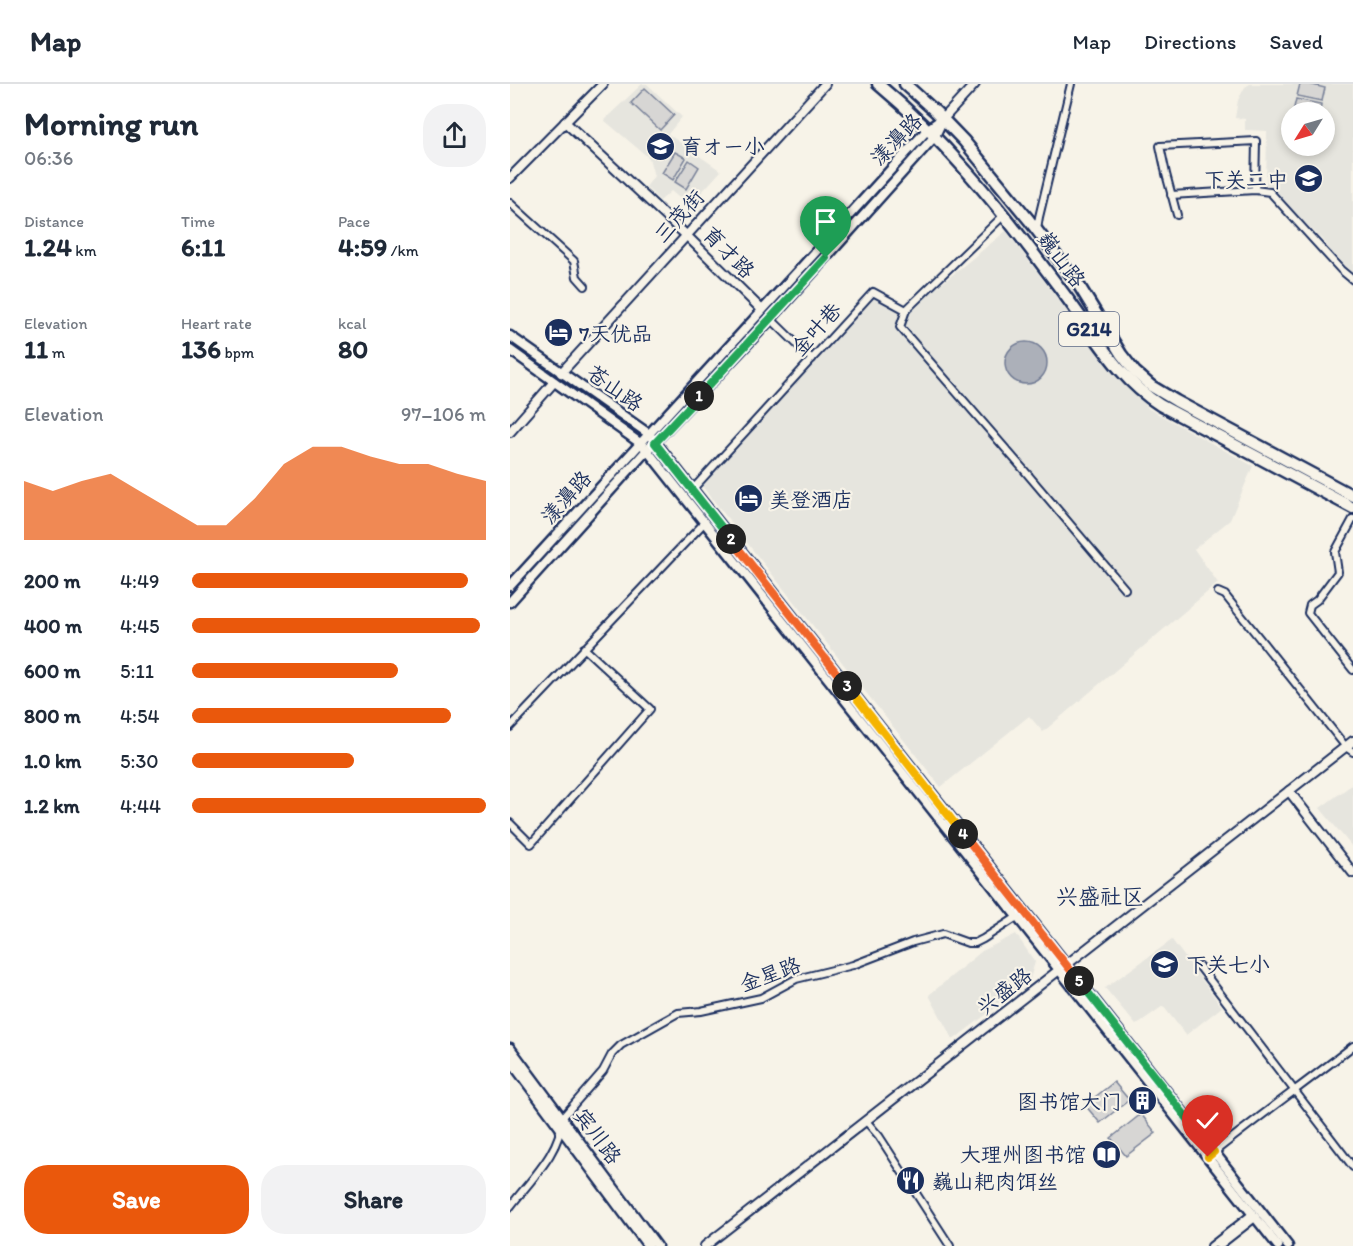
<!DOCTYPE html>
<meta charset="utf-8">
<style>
body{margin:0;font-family:Itim,"LXGW WenKai TC","Klee One",sans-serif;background:#f2f2f3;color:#1f2937;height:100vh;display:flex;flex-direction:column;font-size:22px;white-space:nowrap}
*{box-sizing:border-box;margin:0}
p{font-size:20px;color:#747a83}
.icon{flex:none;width:33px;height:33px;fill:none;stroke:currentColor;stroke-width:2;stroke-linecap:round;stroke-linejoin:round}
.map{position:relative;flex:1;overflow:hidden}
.side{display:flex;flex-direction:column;background:#fff;width:510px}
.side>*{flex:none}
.needle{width:39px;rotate:233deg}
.buttons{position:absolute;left:771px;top:18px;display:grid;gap:12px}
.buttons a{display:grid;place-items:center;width:54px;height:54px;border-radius:50%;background:#fff;box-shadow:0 3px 9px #0003;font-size:30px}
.pin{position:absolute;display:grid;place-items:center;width:51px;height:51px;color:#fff;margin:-62px -26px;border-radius:50% 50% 50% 0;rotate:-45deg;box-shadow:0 0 6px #0007}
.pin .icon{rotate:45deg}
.km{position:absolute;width:30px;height:30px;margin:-15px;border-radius:50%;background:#222;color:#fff;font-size:16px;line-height:30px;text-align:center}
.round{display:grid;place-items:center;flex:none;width:63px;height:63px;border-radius:24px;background:#f2f2f3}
.head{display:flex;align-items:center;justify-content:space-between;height:102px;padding:0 24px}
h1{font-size:33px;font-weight:700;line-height:45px}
.stats{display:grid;grid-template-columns:repeat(3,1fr);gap:9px;height:102px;padding:6px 24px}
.stats div{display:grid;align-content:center}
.stats b{font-size:26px;font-weight:700}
.stats small{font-size:16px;font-weight:400}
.stats p{font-size:16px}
.chart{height:168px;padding:12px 24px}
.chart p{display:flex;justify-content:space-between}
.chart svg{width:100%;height:108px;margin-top:6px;fill:#ea580c;opacity:.7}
.cta{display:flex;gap:12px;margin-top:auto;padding:12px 24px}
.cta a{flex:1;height:69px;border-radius:24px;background:#ea580c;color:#fff;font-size:24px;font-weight:700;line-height:69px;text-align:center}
.cta a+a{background:#f2f2f3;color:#1f2937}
ul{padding:0 24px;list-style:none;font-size:20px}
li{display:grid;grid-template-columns:96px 72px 1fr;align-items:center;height:45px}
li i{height:15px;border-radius:8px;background:#ea580c}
header{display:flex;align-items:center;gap:36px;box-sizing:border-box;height:84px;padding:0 30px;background:#fff;border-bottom:2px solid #e0e1e3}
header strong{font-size:28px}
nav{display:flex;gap:33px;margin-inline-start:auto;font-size:21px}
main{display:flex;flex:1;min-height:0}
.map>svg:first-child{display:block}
.built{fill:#e6e5de;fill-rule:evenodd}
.green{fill:#d7d6d4;stroke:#798299;stroke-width:1.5}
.water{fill:#acb0b9;stroke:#727c95;stroke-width:1.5}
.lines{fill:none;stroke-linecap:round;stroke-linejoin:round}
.minor-casing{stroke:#1b2f5e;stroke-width:10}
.tertiary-casing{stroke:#1b2f5e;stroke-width:12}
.secondary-casing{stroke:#1b2f5e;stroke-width:13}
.trunk-casing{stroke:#1b2f5e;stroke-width:15}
.minor{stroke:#f7f3e8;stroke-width:6}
.tertiary{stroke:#f7f3e8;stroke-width:8}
.secondary{stroke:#f7f3e8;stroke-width:8}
.trunk{stroke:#f7f3e8;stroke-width:10}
.split-1-casing{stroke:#fff;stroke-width:12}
.split-2-casing{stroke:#fff;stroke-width:12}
.split-3-casing{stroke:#fff;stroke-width:12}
.split-4-casing{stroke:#fff;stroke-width:12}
.split-5-casing{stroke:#fff;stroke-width:12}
.split-6-casing{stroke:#fff;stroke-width:12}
.split-7-casing{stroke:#fff;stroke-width:12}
.split-1{stroke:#22a559;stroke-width:8}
.split-2{stroke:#22a559;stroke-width:8}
.split-3{stroke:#f0652b;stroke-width:8}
.split-4{stroke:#f5b400;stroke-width:8}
.split-5{stroke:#f0652b;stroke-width:8}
.split-6{stroke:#22a559;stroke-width:8}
.split-7{stroke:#f5b400;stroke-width:8}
.labels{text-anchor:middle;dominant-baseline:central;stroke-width:4.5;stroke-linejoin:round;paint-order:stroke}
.shield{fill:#f7f3e8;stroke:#5d6a87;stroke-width:1.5}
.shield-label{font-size:20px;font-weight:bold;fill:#1b2f5e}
.street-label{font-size:21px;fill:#1b2f5e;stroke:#f7f3e8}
.poi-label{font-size:21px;fill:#1b2f5e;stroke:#f7f3e8;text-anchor:start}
.neighbourhood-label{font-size:22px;fill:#1b2f5e;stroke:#f7f3e8}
</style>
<header>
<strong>Map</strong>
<nav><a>Map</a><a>Directions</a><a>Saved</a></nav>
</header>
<main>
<section class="side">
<div class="head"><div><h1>Morning run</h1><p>06:36</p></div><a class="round"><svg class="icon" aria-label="share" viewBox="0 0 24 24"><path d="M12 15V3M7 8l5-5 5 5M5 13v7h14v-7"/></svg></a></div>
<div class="stats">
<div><p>Distance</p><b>1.24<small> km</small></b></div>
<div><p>Time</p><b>6:11</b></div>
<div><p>Pace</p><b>4:59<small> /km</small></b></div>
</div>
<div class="stats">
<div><p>Elevation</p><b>11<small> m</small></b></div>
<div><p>Heart rate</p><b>136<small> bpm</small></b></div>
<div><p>kcal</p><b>80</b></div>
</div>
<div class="chart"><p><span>Elevation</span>97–106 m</p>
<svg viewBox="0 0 160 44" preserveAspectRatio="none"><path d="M0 44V20L10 24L20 20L30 17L40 24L50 31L60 38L70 38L80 27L90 13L100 6L110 6L120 10L130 13L140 13L150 17L160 20V44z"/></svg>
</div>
<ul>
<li><b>200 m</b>4:49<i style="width:94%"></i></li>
<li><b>400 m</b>4:45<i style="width:98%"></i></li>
<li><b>600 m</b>5:11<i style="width:70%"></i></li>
<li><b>800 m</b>4:54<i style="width:88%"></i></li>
<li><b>1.0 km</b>5:30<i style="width:55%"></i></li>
<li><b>1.2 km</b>4:44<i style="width:100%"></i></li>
</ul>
<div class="cta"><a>Save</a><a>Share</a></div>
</section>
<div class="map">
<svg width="843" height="1162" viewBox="0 0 843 1162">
<rect width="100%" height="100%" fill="#f7f3e8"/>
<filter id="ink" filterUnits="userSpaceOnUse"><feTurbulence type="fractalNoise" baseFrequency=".0167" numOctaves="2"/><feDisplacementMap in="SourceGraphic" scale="12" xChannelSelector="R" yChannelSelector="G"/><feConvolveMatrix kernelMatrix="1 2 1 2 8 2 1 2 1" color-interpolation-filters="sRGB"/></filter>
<g filter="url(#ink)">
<g class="built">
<path d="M 132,0 L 137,0 L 172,33 L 158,50 L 211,87 L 179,122 L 161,107 L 150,117 L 136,103 L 144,92 L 139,74 L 94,36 Z"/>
<path d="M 740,0 L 843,0 L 843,189 L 825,174 L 814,157 L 756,101 L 757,47 L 735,46 L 735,35 L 725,34 L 728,16 L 735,3 ZM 782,28 L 814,28 L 814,62 L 782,62 Z"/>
<path d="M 496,147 L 582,260 L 639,325 L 743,382 L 720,436 L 684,465 L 708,499 L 533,648 L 519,632 L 431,703 L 192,402 L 364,212 L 398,227 Z"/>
<path d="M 843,700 L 843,764 L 810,724 Z"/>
<path d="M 506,850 L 525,878 L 519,898 L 443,956 L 419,911 L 472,867 Z"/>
<path d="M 662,856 L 712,923 L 676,951 L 653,922 L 626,941 L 595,904 Z"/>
</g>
<g class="green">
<path d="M 790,0 L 799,0 L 815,4 L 812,17 L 787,12 Z"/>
<path d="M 135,4 L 164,31 L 150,46 L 121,19 Z"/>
<path d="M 786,15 L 811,20 L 810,28 L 783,28 Z"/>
<path d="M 165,68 L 176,74 L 163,96 L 152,89 Z"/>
<path d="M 179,76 L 189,83 L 176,105 L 165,98 Z"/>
<path d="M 604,998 L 619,1016 L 590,1039 L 575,1021 Z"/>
<path d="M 631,1030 L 646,1049 L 616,1072 L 601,1054 Z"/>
</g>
<circle class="water" cx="516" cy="279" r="21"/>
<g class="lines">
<defs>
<g id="minor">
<path d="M 661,111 L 745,106 L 760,108 L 831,186 L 843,196"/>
<path d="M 0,119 L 64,177 L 67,193 L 75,202"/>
<path d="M 667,131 L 656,90 L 650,62 L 746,57 L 745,106"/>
<path d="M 527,145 L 529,133 L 561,0"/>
<path d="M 396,226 L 390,243 L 514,386 L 615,505"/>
<path d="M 261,235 L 302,275"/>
<path d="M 182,406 L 363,208 L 396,226 L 494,131"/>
<path d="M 843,435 L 825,468 L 828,488 L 807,516 L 800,521 L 798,529 L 843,586"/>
<path d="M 708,508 L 715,511 L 836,663 L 843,668"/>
<path d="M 0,643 L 194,439"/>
<path d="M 0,739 L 21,760 L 140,625 L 74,564"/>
<path d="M 689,882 L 843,1083"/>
<path d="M 356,1037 L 369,1052 L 440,1162"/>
<path d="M 703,1069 C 749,1032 797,998 843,962"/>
<path d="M 0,1123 C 20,1096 51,1068 52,1034 L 93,987 L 102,970 L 111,961 L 168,929 L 191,927 L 251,914 L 286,895 L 343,881 L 403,858 L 433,850 L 458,859 L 465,859 L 473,855 L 507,833"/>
<path d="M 701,1162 L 742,1130"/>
<path d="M 709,1162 L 745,1134"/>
</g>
<g id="tertiary">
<path d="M 433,35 L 465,0"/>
<path d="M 55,38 L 176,151 L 252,226"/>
<path d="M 0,94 L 93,0"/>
<path d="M 51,289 L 315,0"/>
<path d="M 0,348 L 44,298"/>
<path d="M 779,707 L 843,789"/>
<path d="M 556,881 L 843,657"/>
<path d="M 195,1162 L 549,886"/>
</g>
<g id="secondary">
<path d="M 0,252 L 139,350 L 778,1162"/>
<path d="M 0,266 L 130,359 L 137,366 L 768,1162"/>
<path d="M 0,502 L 418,45 L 432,35"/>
<path d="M 0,518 L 137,366 L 261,235 L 425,52 L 433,35"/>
<path d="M 0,964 L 147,1162"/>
<path d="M 0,976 L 138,1162"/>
</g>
<g id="trunk">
<path d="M 368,0 C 433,54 486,119 536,186 C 549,203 562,220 574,238 C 596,269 617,300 650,321 L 843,424"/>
<path d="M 395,0 L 426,28 L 454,57 L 519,136 L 568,200 L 611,270 L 625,288 L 641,302 L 666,317 L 843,412"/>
</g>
</defs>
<use href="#minor" class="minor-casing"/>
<use href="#tertiary" class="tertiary-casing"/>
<use href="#secondary" class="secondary-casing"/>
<use href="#trunk" class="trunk-casing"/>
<use href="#minor" class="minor"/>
<use href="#tertiary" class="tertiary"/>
<use href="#secondary" class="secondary"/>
<use href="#trunk" class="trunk"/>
</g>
</g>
<g class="lines" filter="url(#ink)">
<defs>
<path id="split-1" d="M 189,312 L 316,174"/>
<path id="split-2" d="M 189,312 L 145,359 L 221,455"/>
<path id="split-3" d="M 221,455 L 337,602"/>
<path id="split-4" d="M 337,602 L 453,750"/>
<path id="split-5" d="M 453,750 L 569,897"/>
<path id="split-6" d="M 569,897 L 685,1044"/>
<path id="split-7" d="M 685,1044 L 704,1068 L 698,1073"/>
</defs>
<use href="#split-1" class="split-1-casing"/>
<use href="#split-2" class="split-2-casing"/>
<use href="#split-3" class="split-3-casing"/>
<use href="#split-4" class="split-4-casing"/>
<use href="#split-5" class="split-5-casing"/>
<use href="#split-6" class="split-6-casing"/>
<use href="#split-7" class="split-7-casing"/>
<use href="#split-1" class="split-1"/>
<use href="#split-2" class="split-2"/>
<use href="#split-3" class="split-3"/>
<use href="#split-4" class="split-4"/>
<use href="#split-5" class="split-5"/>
<use href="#split-6" class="split-6"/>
<use href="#split-7" class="split-7"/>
</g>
<defs>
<symbol id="school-disc" viewBox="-11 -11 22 22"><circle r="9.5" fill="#1b2f5e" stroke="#f7f3e8"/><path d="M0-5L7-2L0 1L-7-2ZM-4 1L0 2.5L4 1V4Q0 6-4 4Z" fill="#fff"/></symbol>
<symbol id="hotel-disc" viewBox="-11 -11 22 22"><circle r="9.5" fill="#1b2f5e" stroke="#f7f3e8"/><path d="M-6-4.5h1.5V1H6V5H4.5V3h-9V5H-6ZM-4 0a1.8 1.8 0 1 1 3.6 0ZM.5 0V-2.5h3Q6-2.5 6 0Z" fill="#fff"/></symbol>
<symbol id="building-disc" viewBox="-11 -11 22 22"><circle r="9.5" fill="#1b2f5e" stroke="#f7f3e8"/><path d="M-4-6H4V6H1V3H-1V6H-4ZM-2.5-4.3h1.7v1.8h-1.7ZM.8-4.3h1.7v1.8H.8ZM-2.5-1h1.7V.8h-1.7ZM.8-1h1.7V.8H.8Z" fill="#fff"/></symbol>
<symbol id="library-disc" viewBox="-11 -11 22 22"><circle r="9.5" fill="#1b2f5e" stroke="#f7f3e8"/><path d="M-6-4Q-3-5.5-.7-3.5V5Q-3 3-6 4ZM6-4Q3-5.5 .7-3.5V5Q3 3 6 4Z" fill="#fff"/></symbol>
<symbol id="restaurant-disc" viewBox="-11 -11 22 22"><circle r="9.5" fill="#1b2f5e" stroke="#f7f3e8"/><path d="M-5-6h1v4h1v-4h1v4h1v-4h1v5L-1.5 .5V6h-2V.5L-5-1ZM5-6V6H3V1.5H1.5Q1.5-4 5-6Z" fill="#fff"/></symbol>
</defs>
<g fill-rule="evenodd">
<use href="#school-disc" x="134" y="46" width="33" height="33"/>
<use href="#school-disc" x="782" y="78" width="33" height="33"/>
<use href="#hotel-disc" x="32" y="232" width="33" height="33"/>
<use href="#hotel-disc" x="222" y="398" width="33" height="33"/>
<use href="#school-disc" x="638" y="864" width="33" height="33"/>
<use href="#building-disc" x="616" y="1000" width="33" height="33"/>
<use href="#library-disc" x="580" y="1054" width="33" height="33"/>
<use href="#restaurant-disc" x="384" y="1080" width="33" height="33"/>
</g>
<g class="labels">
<rect class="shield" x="549" y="228" width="60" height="34" rx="4.5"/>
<g class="shield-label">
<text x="579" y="245">G214</text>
</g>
<g class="street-label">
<text transform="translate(386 55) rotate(-46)">漾濞路</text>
<text transform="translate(169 132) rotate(-48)">三茂街</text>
<text transform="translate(219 168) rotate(45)">育才路</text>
<text transform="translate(552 175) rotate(53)">巍山路</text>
<text transform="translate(306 245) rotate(-48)">金叶巷</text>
<text transform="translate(105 304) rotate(35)">苍山路</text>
<text transform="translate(56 413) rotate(-48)">漾濞路</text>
<text transform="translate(260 890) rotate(-20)">金星路</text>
<text transform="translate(494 907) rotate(-38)">兴盛路</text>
<text transform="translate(88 1052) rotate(53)">宾川路</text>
</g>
<g class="poi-label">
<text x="171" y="62">育オー小</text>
<text x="778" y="95" text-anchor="end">下关二中</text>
<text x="69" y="249">7天优品</text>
<text x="259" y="415">美登酒店</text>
<text x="676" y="880">下关七小</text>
<text x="612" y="1017" text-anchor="end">图书馆大门</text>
<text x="576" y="1070" text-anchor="end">大理州图书馆</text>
<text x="422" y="1097">巍山耙肉饵丝</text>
</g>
<g class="neighbourhood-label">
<text x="590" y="812">兴盛社区</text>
</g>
</g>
</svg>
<div class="buttons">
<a><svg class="needle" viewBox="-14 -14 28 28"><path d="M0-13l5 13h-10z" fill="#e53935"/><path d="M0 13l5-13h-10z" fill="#747a83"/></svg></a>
</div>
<div class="pin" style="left:316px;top:174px;background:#1e9e55"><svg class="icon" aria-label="arrive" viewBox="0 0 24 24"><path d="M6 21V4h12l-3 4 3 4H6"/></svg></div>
<div class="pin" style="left:698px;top:1073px;background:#d93025"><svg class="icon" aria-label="check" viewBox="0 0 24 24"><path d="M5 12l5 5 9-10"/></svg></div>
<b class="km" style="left:189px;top:312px">1</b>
<b class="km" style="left:221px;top:455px">2</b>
<b class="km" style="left:337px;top:602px">3</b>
<b class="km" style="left:453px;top:750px">4</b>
<b class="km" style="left:569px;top:897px">5</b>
</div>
</main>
